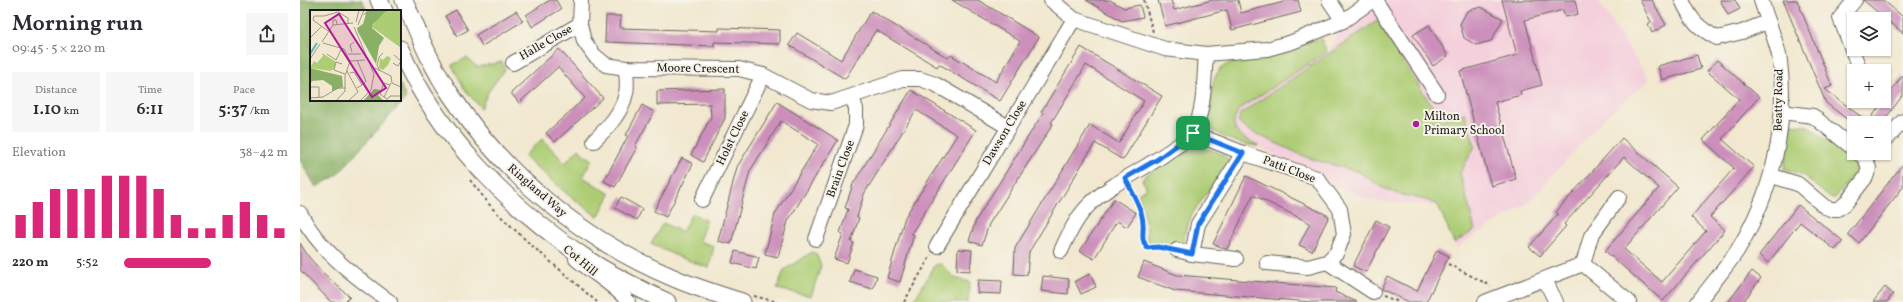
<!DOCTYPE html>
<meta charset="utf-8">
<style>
body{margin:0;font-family:Vollkorn,serif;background:#f7f7f7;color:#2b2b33;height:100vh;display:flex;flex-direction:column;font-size:15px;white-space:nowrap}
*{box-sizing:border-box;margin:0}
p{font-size:13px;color:#7c7c81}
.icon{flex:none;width:22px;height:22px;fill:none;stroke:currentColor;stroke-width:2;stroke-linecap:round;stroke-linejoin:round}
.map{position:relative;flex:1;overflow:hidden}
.panel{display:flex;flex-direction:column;background:#fff;width:300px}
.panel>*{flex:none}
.controls{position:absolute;left:1547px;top:12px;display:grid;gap:8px}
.controls a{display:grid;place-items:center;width:44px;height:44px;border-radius:0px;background:#fff;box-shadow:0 1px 3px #0004;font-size:20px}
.pin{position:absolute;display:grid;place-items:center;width:34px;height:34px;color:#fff;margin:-17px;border-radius:8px;box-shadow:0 2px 6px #0006}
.round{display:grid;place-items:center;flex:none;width:42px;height:42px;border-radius:0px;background:#f7f7f7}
.summary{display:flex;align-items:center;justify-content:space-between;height:68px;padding:0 12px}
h1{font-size:22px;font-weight:600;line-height:30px}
.figures{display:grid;grid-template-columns:repeat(3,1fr);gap:6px;height:68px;padding:4px 12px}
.figures div{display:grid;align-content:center;border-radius:0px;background:#f7f7f7;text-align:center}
.figures b{font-size:17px;font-weight:600}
.figures small{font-size:11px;font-weight:400}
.figures p{font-size:11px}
.chart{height:112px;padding:8px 12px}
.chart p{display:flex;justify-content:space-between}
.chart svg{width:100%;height:72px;margin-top:4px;stroke:#db2777;stroke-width:6}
ul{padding:0 12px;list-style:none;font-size:13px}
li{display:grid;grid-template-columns:64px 48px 1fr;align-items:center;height:30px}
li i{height:10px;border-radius:5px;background:#db2777}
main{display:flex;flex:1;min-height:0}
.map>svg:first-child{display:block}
.built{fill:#f4cfdc}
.green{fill:#adcd75;stroke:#647448}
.forest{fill:#8ab066;stroke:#536641}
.building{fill:#cc8fbb}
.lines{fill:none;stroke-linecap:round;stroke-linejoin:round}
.minor-casing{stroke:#67635b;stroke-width:16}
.major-casing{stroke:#67635b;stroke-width:19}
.path{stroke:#67635b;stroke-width:2;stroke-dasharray:3 3;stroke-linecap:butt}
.minor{stroke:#fff;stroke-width:14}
.major{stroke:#fff;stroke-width:17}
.route-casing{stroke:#fff;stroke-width:8}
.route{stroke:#1a73e8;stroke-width:5}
.poi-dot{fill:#b5179e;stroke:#f7f3e8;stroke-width:1.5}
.labels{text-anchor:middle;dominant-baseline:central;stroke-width:4;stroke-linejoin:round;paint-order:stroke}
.street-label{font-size:12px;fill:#1c1c1c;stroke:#f7f3e8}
.poi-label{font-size:12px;fill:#1c1c1c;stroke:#f7f3e8;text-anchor:start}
.inset-river{fill:none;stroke:#4cbbc5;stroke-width:2}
.inset-road{fill:none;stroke:#9c9687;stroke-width:1}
.view{fill:#b5179e;fill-opacity:0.15;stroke:#b5179e;stroke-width:2}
.inset-edge{fill:none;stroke:#1c1c1c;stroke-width:2}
</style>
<main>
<section class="panel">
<div class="summary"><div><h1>Morning run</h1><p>09:45 · 5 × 220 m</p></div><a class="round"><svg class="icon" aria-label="share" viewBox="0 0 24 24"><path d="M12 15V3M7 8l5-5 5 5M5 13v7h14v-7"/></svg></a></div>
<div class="figures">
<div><p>Distance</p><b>1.10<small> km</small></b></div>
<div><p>Time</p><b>6:11</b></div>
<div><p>Pace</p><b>5:37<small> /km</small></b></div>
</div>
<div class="chart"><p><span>Elevation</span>38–42 m</p>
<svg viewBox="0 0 160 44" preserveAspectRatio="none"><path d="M5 44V30M15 44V22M25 44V14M35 44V14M45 44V14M55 44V6M65 44V6M75 44V6M85 44V14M95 44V30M105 44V38M115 44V38M125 44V30M135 44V22M145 44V30M155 44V38"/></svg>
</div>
<ul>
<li><b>220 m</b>5:52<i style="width:53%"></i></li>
</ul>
</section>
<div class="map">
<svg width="1603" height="302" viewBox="0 0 1603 302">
<rect width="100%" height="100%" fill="#f7f3e8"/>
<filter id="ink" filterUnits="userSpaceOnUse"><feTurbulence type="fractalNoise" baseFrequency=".025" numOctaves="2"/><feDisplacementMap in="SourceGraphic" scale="8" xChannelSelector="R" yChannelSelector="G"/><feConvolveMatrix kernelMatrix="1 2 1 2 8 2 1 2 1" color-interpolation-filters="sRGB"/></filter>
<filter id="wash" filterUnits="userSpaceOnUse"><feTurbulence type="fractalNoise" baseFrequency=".012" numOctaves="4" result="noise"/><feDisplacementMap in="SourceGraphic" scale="16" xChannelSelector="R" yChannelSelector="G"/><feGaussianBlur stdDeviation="0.9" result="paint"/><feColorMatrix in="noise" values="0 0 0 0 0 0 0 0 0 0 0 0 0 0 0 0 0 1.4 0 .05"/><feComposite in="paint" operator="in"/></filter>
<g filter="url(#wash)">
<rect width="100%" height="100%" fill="#f1e8cf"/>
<path class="built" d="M 1073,0 L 1298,0 L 1349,80 L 1306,116 L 1228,203 L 1156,247 L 1138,206 L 1074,201 L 1017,178 L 940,136 L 934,129 L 933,119 L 939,109 L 1030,50 L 1043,21 Z"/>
<g class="green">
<path d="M 1077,21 L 1141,120 L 1165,113 L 1175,146 L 1160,173 L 1175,230 L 1154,243 L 1138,205 L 1126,200 L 1098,194 L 1081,187 L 1059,172 L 1008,158 L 946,129 L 938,121 L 942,113 L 956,103 Z"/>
<path d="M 1021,39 L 1027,52 L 939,109 C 926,132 941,136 959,146 C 941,145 921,138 908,126 L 909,106 L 914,79 L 920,69 L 929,63 L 956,57 Z"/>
<path d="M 167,58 L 177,67 L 202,62 L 205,69 L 188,92 L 181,108 L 165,90 L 152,65 Z"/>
<path d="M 1491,124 L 1508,126 L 1556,165 L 1558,168 L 1556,172 L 1535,198 L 1530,198 L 1503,175 L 1484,169 Z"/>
<path d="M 242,139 L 265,163 L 279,149 L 285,156 L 292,159 L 283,177 L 310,194 L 298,217 L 266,193 L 224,156 Z"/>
<path d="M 889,147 C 901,147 920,150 928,159 L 927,167 L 912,186 L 892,214 L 885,233 L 882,247 L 860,243 L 850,243 L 847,238 L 847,227 L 838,194 L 847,188 L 842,180 L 845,176 Z"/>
<path d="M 392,213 L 406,221 L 399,241 L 414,246 L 409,268 L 379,257 L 351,244 L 363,223 L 382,232 Z"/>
<path d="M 512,252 L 516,254 L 521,266 L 511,296 L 477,289 L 484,270 Z"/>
<path d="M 641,264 L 655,278 L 670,282 L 668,302 L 613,302 L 635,265 Z"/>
</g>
<path class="forest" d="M 0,0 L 62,0 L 67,11 L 11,11 L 11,100 L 100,100 L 100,84 L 106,98 L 36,176 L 16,187 L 0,160 Z"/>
<g id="blocks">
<g class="building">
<path d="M 250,0 L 256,0 L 261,9 L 232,27 L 226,15 Z"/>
<path d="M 652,0 L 678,0 L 739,37 L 700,101 L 639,64 L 637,67 L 576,30 L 545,79 L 489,45 L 497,33 L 541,60 L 571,11 L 648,58 L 651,55 L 696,82 L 720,41 Z"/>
<path d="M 786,0 L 810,0 L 824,8 L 840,5 L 843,17 L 822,21 Z"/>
<path d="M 858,0 L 871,0 L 874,10 L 912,0 L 938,0 L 941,13 L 984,2 L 984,0 L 998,0 L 1001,12 L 932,30 L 927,10 L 865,26 Z"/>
<path d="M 1202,0 L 1275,0 L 1278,14 L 1265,17 L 1263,10 L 1225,20 L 1242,85 L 1220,91 L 1221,95 L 1195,102 L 1216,179 L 1191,186 L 1160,71 L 1217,55 Z"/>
<path d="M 1340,0 L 1352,0 L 1366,25 L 1352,33 L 1348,24 L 1351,22 Z"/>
<path d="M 1420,0 L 1435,0 L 1440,9 L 1428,15 Z"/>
<path d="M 1483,0 L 1497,0 L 1532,86 L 1525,89 L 1568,122 L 1603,75 L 1603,95 L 1582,123 L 1552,123 L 1526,103 Z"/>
<path d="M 1563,0 L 1583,0 L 1603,17 L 1603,33 Z"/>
<path d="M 1181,7 L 1203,19 L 1191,41 L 1176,45 L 1164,38 L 1160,24 L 1167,11 Z"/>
<path d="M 156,10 L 168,30 L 157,36 L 145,16 Z"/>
<path d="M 216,11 L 223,21 L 182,46 L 176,35 Z"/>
<path d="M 306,16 L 321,16 L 320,28 L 419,31 L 419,28 L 480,30 L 480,44 L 414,42 L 414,46 L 305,42 Z"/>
<path d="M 1129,25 L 1148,56 L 1133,66 L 1113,35 Z"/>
<path d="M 781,47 L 862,96 L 823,160 L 795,143 L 729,252 L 727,275 L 714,274 L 715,248 L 790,125 L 819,143 L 844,101 L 786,65 L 751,123 L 753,124 L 689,224 L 682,245 L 669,241 L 676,220 L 743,113 L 741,112 Z"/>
<path d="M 259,49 L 303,98 L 255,142 L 246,133 L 285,98 L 258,67 L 219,103 L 211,93 Z"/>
<path d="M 1397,55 L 1401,69 L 1362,80 L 1358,66 Z"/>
<path d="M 1417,60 L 1459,97 L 1422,139 L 1454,167 L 1410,217 L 1425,230 L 1363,301 L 1305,251 L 1359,188 L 1324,157 L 1264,224 L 1266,226 L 1240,256 L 1229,247 L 1258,214 L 1256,212 L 1322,138 L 1378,187 L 1324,249 L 1362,282 L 1406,231 L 1391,217 L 1434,168 L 1403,140 L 1439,99 L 1407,71 Z"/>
<path d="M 425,89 L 425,118 L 403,162 L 391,155 L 411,117 L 410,104 L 357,105 L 357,91 Z"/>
<path d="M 611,90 L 676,130 L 611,234 L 614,234 L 600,282 L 587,278 L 605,217 L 657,135 L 616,110 L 564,194 L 557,217 L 559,218 L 551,242 L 554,243 L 547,263 L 534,259 L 543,234 L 540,233 L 548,209 L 545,208 L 553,184 Z"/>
<path d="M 477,102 L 538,140 L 488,221 L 478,257 L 465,254 L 475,214 L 518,144 L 481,121 L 450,171 L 431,244 L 418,241 L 437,167 Z"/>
<path d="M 342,105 L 354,112 L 335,146 L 337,147 L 315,187 L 304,181 L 328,136 L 326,135 Z"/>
<path d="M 382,158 L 393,164 L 366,217 L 354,211 Z"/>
<path d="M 1603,164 L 1603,187 L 1559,243 L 1548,234 Z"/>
<path d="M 946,176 L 1029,216 L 1012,251 L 999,245 L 1010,223 L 953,195 L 927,249 L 913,244 Z"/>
<path d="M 321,197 L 342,209 L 337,220 L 315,208 Z"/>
<path d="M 814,199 L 836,213 L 827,227 L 817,221 L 794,259 L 780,251 Z"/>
<path d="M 1498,205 L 1543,241 L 1535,250 L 1500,222 L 1468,263 L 1459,255 Z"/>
<path d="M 1076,220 L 1089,227 L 1066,272 L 1053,266 Z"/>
<path d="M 0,243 L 8,256 L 22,272 L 50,297 L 45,302 L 31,302 L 0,270 Z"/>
<path d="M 658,249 L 672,250 L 670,271 L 657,270 Z"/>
<path d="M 1137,250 L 1149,256 L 1126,302 L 1109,302 L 1081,289 L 1087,276 L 1117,291 Z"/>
<path d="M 435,251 L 459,257 L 456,269 L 432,263 Z"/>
<path d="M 844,262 L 877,275 L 1036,288 L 1035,292 L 1057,302 L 1011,302 L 875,291 L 838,277 Z"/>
<path d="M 554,269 L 577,276 L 573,289 L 550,282 Z"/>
<path d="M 1452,271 L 1461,278 L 1443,302 L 1428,302 Z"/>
<path d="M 790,274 L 796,287 L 781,294 L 775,281 Z"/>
<path d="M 743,276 L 769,279 L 768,294 L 741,291 Z"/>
<path d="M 678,280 L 702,281 L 701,294 L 677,293 Z"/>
<path d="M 1585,287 L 1593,294 L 1587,302 L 1573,302 Z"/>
</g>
</g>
</g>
<g filter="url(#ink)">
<use href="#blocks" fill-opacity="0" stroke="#67635b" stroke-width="1"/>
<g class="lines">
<defs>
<g id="minor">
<path d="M 281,0 L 280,24 L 284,41 L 294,55 L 306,65 L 326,68 L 439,69 L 463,75 L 511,100 L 531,103 L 603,79 L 620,79 L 635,84 L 708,127"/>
<path d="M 751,0 L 774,19 L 865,49 L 906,54 L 967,49 L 992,42 L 1043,21 L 1073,0"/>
<path d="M 1029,0 L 1043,21"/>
<path d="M 1075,0 L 1137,94"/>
<path d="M 1382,0 C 1391,20 1398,28 1417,38 L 1442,32 L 1467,22"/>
<path d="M 1555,0 L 1540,18 L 1559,68"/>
<path d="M 213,63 L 280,24"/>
<path d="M 1482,112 L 1513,116 L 1554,149"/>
<path d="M 893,133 L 943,153 L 1017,178 L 1040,209 L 1044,234 L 1037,252 L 1027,262 L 1008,267 L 967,263"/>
<path d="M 294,141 C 308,127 322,113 326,93 C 328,85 326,75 326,68"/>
<path d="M 1584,142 L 1603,121"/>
<path d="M 1472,176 L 1498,184 L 1525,207 L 1531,209 L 1538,209 L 1545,204 L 1566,177 L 1569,168 L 1565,158 L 1559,153"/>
<path d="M 1319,197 L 1291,236 L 1283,264 L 1329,302"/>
<path d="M 402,200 L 463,75"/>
<path d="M 0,213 C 20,252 56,277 90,302"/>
<path d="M 516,239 L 556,125 L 556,109 L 552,97"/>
<path d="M 637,246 L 774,19"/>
<path d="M 877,250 L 892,254 L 898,224 L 943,153"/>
<path d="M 761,251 C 768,235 776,218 789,205 C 811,183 840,172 865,154 C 873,148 888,141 893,131 C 905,113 904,76 906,54"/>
<path d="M 892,254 L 936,259"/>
<path d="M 276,259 C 291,272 319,288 328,302"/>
<path d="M 1027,262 L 1073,292"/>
<path d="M 1245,280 L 1256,302"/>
<path d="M 1185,302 L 1283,264"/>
<path d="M 1398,302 C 1411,285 1425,269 1437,251 C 1472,194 1488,128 1480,61 C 1478,44 1466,17 1461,0"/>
</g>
<g id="major">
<path d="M 79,0 L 84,11"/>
<path d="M 104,0 C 118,32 131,66 151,95 C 205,177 285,241 376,279 C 397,288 420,295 442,302"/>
<path d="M 100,49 C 136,134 211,209 287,259 C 312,276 340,289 367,302"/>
</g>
</defs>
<use href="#minor" class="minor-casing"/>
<use href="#major" class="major-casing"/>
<g class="path">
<path d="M 844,0 L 853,32"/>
<path d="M 170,180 L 193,209 L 229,243 L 297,302"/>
<path d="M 830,188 C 835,199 840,209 843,221 C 846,232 839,235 847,248 L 865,248"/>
<path d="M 1148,264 L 1191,286"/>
<path d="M 454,296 L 478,302"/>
<path d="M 1083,296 L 1099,302"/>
<path d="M 604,302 L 631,255"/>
</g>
<use href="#minor" class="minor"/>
<use href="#major" class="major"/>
</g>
</g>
<g class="lines" filter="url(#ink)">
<defs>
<path id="route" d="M 893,133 L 943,153 L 898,224 L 892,254 L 858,247 L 847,248 C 840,237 844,234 843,223 C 842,208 832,192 825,178 L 858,159 Z"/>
</defs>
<use href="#route" class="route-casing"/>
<use href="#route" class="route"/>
</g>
<circle class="poi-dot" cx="1116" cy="124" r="4"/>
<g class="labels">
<g class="street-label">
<text transform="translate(246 43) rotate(-30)">Halle Close</text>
<text transform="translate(398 69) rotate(1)">Moore Crescent</text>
<text transform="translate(1479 100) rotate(-89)">Beatty Road</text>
<text transform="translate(705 133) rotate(-59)">Dawson Close</text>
<text transform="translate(433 138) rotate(-64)">Holst Close</text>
<text transform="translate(541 169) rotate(-70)">Brain Close</text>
<text transform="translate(989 170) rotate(21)">Patti Close</text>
<text transform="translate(237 191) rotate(41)">Ringland Way</text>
<text transform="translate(280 261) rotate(40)">Cot Hill</text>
</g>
<g class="poi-label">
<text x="1124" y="117">Milton<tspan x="1124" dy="14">Primary School</tspan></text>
</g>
</g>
<g transform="translate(10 10)">
<rect width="91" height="91" fill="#f1e8cf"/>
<path d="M 89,0 L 91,2 L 91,38 L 62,17 L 68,7 L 75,2 ZM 12,43 L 26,52 L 24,59 L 20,61 L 0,58 L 4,51 L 7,53 L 13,46 ZM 77,46 L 81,48 L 78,55 L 73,60 L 69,58 L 70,48 L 73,50 Z" fill="#adcd75"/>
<path d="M 58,0 L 84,0 L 75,2 L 63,14 L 62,18 L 74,28 L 69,36 L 66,54 L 48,22 L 47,18 L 53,14 L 56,4 L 53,5 ZM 0,58 L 32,66 L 33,77 L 22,81 L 22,76 L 13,70 L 2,71 L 0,74 ZM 64,79 L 71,80 L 68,85 L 74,91 L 53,91 Z" fill="#8ab066"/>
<path class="inset-river" d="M 0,44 L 7,33"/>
<path class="inset-road" d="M 46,12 L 49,0M 23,15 L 23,10 L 26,10 L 27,14M 48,15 L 54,0M 44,17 L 64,64 L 61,80 L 50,91M 18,21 L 3,10 L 4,6 L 14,6 L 28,2 L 38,8 L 38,14M 1,27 L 12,16M 12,32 L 23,15 L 43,13M 13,33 L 34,39 L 40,51 L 35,66 L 35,81 L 26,91M 42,42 L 40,35 L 44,32M 17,44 L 26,50 L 32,38M 38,44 L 51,44M 0,49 L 10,34M 47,50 L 56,71 L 52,75M 40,51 L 55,50M 83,53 L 88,56 L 91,51 L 84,45M 32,54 L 26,52 L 24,60 L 35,64M 65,58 L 81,66M 37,61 L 48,82 L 38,91M 70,61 L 67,55 L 69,47 L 73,43M 40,63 L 44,62 L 52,75 L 47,78M 81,66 L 82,73 L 91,77M 0,77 L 9,77 L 9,87M 74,87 L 70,84 L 74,73 L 80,75M 0,88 L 13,87 L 28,78 L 36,78M 77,89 L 74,87 L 81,73M 77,90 L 80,86 L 91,86"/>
<path class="view" d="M 29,4 L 76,78 L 62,87 L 15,13 Z"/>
<rect width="91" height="91" class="inset-edge"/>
</g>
</svg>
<div class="controls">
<a><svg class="icon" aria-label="layers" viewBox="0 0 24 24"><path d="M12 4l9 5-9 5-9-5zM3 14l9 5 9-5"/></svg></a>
<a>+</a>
<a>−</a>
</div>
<div class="pin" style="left:893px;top:133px;background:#1e9e55"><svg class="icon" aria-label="arrive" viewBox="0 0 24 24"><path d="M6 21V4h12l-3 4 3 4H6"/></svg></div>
</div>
</main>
